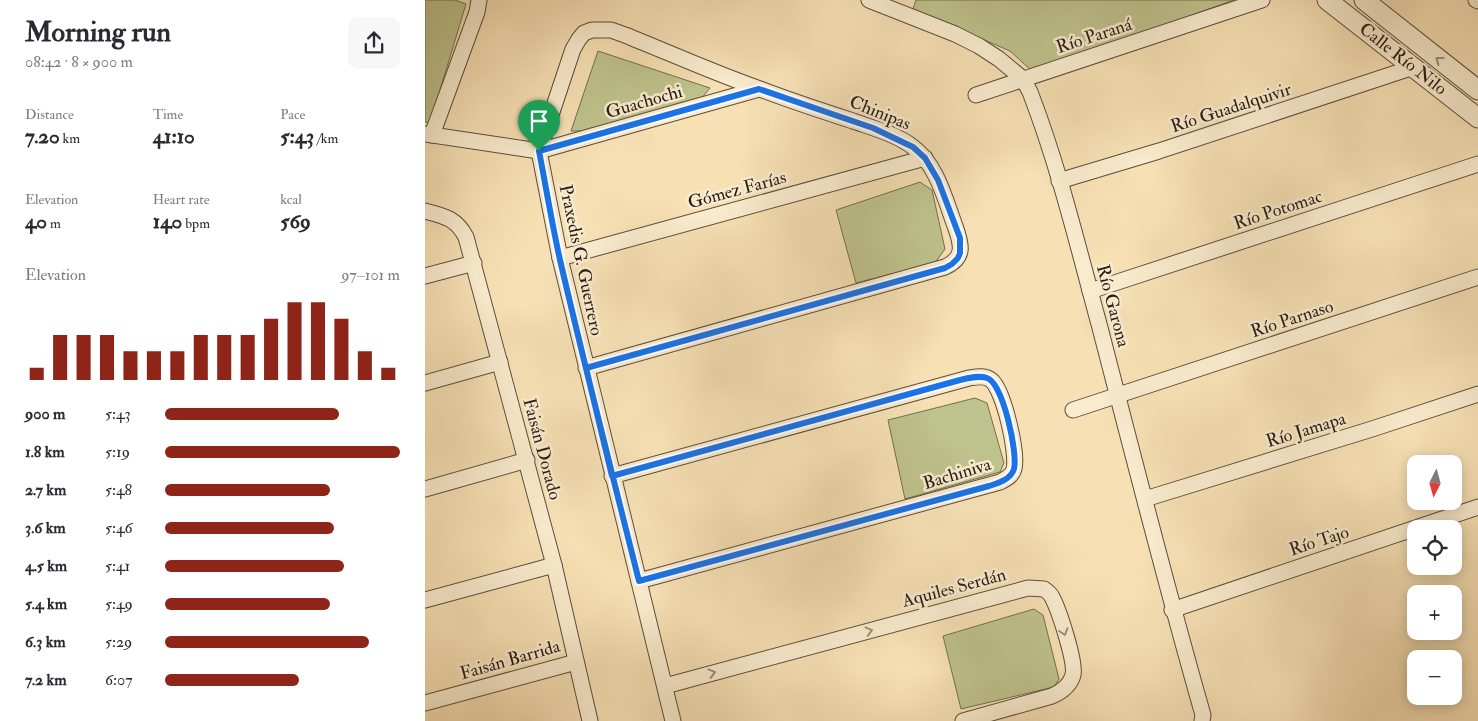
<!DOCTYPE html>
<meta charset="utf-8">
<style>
body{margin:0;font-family:"IM FELL Double Pica",serif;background:#f7f7f7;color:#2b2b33;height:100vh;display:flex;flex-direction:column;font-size:19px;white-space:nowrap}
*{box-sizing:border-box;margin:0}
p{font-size:16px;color:#7c7c81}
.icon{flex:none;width:28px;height:28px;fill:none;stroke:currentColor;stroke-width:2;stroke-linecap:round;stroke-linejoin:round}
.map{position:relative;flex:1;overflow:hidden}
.side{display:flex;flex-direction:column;background:#fff;width:425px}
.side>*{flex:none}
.needle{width:32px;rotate:186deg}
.controls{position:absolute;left:982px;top:455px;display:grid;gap:10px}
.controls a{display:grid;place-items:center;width:55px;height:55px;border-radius:10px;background:#fff;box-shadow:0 2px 12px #0003;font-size:25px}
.pin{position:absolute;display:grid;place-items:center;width:42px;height:42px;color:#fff;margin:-51px -21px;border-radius:50% 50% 50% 0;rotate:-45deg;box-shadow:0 0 5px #0007}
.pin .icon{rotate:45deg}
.round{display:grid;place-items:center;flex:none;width:52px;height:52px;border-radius:10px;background:#f7f7f7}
.summary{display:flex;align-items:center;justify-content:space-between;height:85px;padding:0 25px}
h1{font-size:28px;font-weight:700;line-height:38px}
.figures{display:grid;grid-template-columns:repeat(3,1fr);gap:8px;height:85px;padding:5px 25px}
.figures div{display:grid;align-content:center}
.figures b{font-size:21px;font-weight:700}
.figures small{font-size:14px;font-weight:400}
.figures p{font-size:14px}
.chart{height:140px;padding:10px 25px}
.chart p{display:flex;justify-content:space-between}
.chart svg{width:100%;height:90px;margin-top:5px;stroke:#8f2418;stroke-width:6}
ul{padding:0 25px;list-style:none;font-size:16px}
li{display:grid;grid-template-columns:80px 60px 1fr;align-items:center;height:38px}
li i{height:12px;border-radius:6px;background:#8f2418}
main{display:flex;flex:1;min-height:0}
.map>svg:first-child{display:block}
.green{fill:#bec28c;stroke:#736f50}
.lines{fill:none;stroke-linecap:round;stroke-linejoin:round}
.minor-casing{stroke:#5c4d3d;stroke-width:17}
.tertiary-casing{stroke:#5c4d3d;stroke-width:21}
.minor{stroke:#f9ebce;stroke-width:15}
.tertiary{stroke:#f9ebce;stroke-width:19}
.oneway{stroke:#9b8e7b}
.route-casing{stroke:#fff;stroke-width:10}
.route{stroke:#1a73e8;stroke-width:6}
.labels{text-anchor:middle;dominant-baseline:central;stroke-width:5;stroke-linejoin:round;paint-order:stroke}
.street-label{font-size:18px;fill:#281c15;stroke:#f9ebce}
</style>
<main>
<section class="side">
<div class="summary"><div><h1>Morning run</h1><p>08:42 · 8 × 900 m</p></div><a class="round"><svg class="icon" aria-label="share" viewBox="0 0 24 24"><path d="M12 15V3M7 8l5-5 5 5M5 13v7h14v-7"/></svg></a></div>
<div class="figures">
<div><p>Distance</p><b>7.20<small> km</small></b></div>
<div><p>Time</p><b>41:10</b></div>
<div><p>Pace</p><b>5:43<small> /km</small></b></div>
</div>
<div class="figures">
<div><p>Elevation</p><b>40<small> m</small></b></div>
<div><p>Heart rate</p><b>140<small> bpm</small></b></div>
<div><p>kcal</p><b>569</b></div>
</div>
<div class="chart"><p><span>Elevation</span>97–101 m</p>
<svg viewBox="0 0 160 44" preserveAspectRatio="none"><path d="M5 44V38M15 44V22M25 44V22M35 44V22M45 44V30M55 44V30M65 44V30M75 44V22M85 44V22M95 44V22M105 44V14M115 44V6M125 44V6M135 44V14M145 44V30M155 44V38"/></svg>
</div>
<ul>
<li><b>900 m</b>5:43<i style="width:74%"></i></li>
<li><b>1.8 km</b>5:19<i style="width:100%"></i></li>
<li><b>2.7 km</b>5:48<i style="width:70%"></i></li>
<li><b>3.6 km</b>5:46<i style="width:72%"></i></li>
<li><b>4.5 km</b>5:41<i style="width:76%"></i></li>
<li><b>5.4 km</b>5:49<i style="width:70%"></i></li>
<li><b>6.3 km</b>5:29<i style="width:87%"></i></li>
<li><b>7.2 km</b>6:07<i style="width:57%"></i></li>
</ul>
</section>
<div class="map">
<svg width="1053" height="721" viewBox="0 0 1053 721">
<rect width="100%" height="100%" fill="#f6e0b4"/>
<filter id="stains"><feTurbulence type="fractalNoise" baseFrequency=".004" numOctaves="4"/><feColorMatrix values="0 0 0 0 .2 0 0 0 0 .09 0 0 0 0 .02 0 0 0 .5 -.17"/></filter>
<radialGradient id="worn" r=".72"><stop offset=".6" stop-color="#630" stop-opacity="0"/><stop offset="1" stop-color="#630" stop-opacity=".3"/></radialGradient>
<g class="green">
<path d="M 0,0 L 30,0 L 41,4 L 5,123 L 0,122 Z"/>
<path d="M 491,0 L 809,0 L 608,72 L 585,51 L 488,9 Z"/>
<path d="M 173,51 L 285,88 L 275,100 L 162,131 L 146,131 Z"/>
<path d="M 495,182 L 507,190 L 520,249 L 510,263 L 431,283 L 411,210 Z"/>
<path d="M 550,398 L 562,403 L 579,463 L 575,472 L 480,499 L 463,420 Z"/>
<path d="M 609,609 L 618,615 L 634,679 L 629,687 L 536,709 L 518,636 Z"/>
</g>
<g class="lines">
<defs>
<g id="minor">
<path d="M 444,0 L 530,34 L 554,46 L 574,59 L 598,79 L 605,92 C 634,167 653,247 674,324 C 708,455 741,586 778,715 L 777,721"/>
<path d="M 1051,0 L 1053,1"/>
<path d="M 551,95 L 837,0"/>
<path d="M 0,134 L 114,151 L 334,89"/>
<path d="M 7,135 L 52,12 L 54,0"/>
<path d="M 634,181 L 734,151 L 989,67"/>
<path d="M 0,211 C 19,216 31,218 41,237 L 129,565 L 165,721"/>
<path d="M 135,258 L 500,158"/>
<path d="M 0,276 L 49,263"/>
<path d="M 665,291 L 1053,164"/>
<path d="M 161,368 L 520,267 C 540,258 537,245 530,226 C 520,199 512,165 488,147 C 471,134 448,128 428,121 C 397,111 366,101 335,89 C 289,73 245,53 200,35 L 186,30 L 167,30 L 159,33 L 154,39 L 148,49 L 114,151 L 135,258 L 248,721"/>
<path d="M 0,383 L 75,362"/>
<path d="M 648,410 L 1053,277"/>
<path d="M 187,476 L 544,378 C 551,377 560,375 566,380 C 579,390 593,454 589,469 C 587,476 581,479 575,482 L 214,581"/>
<path d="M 0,489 L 102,460"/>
<path d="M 720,499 L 947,429 L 1053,394"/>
<path d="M 0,600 L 129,565"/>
<path d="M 747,610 L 1053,507"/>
<path d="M 240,686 L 603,588 L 619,589 C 622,591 625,593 627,597 C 634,610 651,662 648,675 C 645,686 636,692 627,696 L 538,721"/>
<path d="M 0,703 L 151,662"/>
</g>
<g id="tertiary">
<path d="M 902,0 L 1053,118"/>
<path d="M 939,0 L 1053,90"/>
</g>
</defs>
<use href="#minor" class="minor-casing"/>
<use href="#tertiary" class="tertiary-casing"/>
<use href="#minor" class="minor"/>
<use href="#tertiary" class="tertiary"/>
</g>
<defs><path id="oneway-chevron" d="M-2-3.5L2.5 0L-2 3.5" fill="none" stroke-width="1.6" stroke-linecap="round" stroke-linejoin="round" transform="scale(1.25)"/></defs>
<g class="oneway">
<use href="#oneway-chevron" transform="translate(1014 60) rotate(-143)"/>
<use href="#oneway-chevron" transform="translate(444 631) rotate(-15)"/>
<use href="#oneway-chevron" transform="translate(639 632) rotate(72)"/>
<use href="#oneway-chevron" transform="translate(287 673) rotate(-15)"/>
</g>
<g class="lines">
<defs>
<path id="route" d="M 114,151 C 121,187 127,224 135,260 C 160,367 187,474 214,581 L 564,486 C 574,483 586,479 589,469 C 593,453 578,383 562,378 C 554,375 543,378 535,380 L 187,476 L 161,368 L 520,268 L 527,264 L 533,258 L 535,253 L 535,238 L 513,180 L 500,158 L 488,147 L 448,128 L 334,89 L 114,151"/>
</defs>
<use href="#route" class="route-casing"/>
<use href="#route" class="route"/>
</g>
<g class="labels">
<g class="street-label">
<text transform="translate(669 36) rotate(-18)">Río Paraná</text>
<text transform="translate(978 59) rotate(38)">Calle Río Nilo</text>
<text transform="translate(219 102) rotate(-16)">Guachochi</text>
<text transform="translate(806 108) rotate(-18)">Río Guadalquivir</text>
<text transform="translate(455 113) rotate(22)">Chinipas</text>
<text transform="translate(312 190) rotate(-15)">Gómez Farías</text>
<text transform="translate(853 210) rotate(-18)">Río Potomac</text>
<text transform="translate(156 260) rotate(78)">Praxedis G. Guerrero</text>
<text transform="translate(688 306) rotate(75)">Río Garona</text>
<text transform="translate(867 319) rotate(-18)">Río Parnaso</text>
<text transform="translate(881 430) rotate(-17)">Río Jamapa</text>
<text transform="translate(117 449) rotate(75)">Faisán Dorado</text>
<text transform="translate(532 474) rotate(-17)">Bachiniva</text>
<text transform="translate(894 541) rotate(-18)">Río Tajo</text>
<text transform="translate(529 588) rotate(-15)">Aquiles Serdán</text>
<text transform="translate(85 660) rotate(-16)">Faisán Barrida</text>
</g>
</g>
<rect width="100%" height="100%" filter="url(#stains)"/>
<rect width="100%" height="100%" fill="url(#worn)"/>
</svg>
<div class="controls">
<a><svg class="needle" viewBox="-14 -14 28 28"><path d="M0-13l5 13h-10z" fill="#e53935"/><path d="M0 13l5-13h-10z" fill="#7c7c81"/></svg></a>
<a><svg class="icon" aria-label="locate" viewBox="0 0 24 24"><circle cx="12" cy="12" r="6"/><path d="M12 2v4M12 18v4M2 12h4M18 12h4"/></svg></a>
<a>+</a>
<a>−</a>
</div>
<div class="pin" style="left:114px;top:151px;background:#1e9e55"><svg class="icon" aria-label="arrive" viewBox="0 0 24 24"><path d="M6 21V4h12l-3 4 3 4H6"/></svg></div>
</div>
</main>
